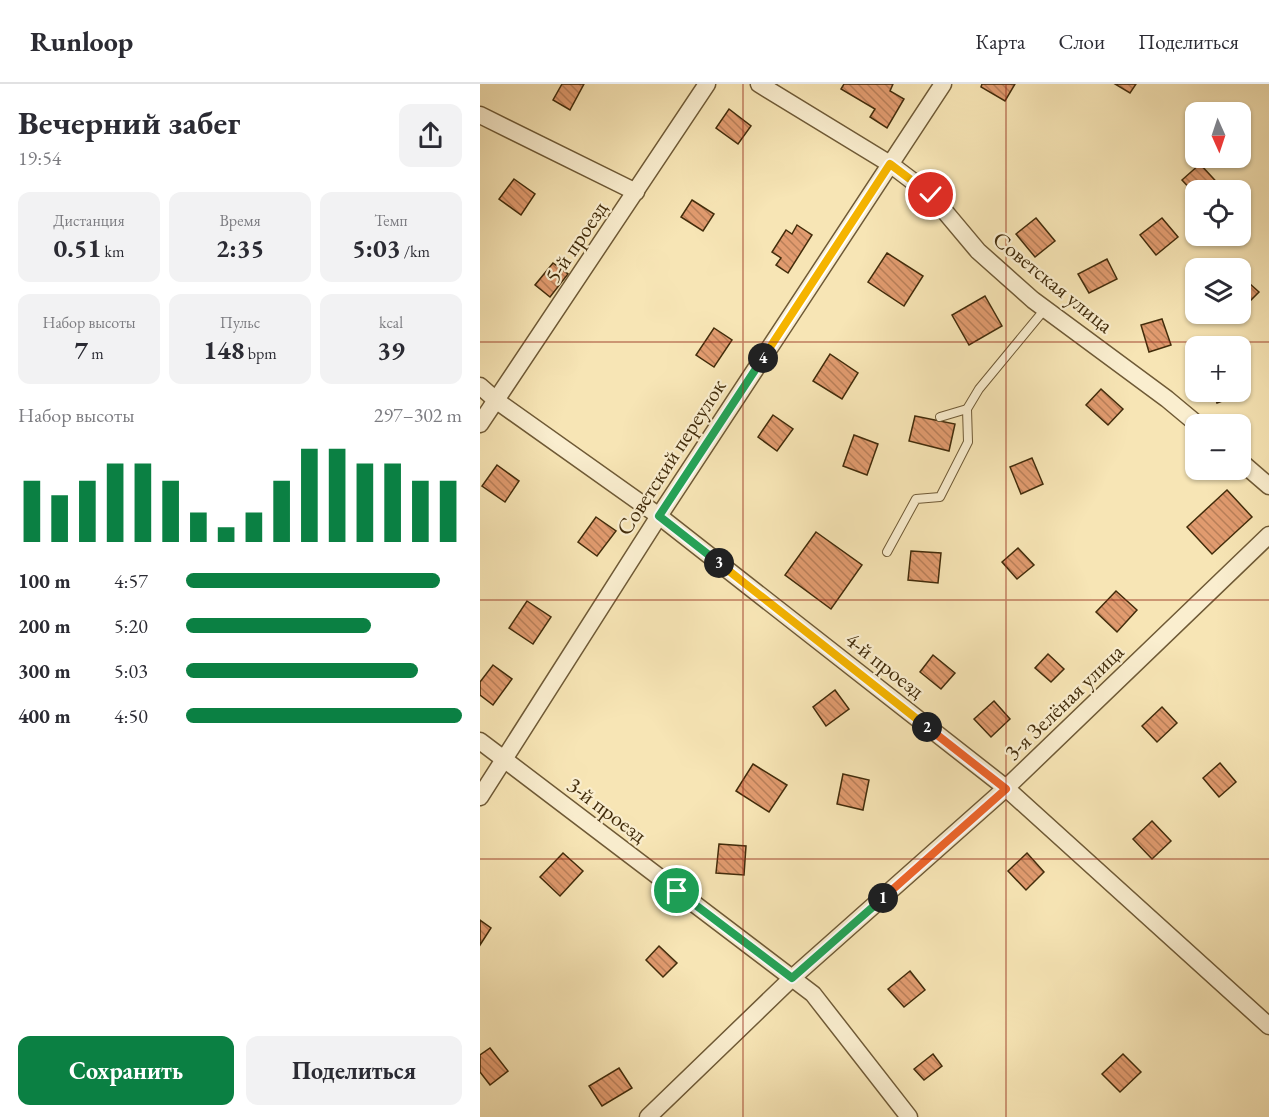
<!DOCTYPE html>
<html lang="ru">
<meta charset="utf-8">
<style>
body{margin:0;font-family:"EB Garamond",serif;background:#f2f2f3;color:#2b2b33;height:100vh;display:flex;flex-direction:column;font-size:22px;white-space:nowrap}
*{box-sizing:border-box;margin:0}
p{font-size:20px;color:#7c7c81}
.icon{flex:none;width:33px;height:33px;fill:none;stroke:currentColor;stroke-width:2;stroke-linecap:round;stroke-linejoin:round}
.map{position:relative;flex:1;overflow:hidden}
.sheet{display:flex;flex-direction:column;background:#fff;width:480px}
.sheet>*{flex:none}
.needle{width:39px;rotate:177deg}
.fabs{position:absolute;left:705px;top:18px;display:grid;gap:12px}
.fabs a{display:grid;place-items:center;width:66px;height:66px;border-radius:12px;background:#fff;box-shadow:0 2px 4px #0004;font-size:30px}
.pin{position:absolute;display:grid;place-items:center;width:51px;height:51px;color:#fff;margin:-26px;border:3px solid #fff;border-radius:50%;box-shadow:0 2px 6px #0007}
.km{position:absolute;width:30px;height:30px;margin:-15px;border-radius:50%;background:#222;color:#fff;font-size:16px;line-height:30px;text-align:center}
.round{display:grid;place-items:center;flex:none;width:63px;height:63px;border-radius:12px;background:#f2f2f3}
.head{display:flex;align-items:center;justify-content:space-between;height:102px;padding:0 18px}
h1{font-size:33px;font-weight:700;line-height:45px}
.stats{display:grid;grid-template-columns:repeat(3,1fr);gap:9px;height:102px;padding:6px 18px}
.stats div{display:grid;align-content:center;border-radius:12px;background:#f2f2f3;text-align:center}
.stats b{font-size:26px;font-weight:700}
.stats small{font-size:16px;font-weight:400}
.stats p{font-size:16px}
.chart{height:168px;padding:12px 18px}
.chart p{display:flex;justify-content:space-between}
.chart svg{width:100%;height:108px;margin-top:6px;stroke:#0b8043;stroke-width:6}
.action{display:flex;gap:12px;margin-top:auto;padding:12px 18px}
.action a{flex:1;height:69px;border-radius:12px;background:#0b8043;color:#fff;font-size:24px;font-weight:700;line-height:69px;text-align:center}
.action a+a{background:#f2f2f3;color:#2b2b33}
ul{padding:0 18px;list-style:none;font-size:20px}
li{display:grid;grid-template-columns:96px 72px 1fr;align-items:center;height:45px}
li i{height:15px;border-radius:8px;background:#0b8043}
header{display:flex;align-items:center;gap:36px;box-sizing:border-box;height:84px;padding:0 30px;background:#fff;border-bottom:2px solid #e1e1e2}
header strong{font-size:28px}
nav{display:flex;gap:33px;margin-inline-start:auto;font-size:21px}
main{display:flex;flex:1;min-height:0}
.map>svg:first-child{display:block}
.building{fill:url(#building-back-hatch);stroke:#422c0b;stroke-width:1.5}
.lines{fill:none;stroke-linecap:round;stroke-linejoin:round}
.service-casing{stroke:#6f5a36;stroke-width:10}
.minor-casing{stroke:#6f5a36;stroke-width:19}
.service{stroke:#faeecf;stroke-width:8}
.minor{stroke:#faeecf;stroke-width:16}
.split-1-casing{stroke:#fff;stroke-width:12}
.split-2-casing{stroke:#fff;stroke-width:12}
.split-3-casing{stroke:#fff;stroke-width:12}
.split-4-casing{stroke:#fff;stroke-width:12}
.split-5-casing{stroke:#fff;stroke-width:12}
.split-1{stroke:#22a559;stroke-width:8}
.split-2{stroke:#f0652b;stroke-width:8}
.split-3{stroke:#f5b400;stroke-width:8}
.split-4{stroke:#22a559;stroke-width:8}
.split-5{stroke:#f5b400;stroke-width:8}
.grid{fill:none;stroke:#8f2418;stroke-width:1.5;stroke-opacity:0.55}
.labels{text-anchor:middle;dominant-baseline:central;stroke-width:4.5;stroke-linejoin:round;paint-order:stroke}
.street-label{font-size:22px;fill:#422c0b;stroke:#faeecf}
</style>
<header>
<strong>Runloop</strong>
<nav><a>Карта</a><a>Слои</a><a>Поделиться</a></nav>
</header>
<main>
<section class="sheet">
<div class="head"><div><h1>Вечерний забег</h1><p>19:54</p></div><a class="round"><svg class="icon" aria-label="share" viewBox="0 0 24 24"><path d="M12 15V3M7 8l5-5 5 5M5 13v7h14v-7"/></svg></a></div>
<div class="stats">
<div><p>Дистанция</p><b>0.51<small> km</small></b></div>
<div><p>Время</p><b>2:35</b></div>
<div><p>Темп</p><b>5:03<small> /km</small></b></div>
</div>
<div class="stats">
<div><p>Набор высоты</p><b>7<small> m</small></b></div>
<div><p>Пульс</p><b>148<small> bpm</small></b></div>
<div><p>kcal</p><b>39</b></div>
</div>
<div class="chart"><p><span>Набор высоты</span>297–302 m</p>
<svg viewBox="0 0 160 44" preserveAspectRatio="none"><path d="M5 44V19M15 44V25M25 44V19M35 44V12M45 44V12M55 44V19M65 44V32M75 44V38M85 44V32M95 44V19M105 44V6M115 44V6M125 44V12M135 44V12M145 44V19M155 44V19"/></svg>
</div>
<ul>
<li><b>100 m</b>4:57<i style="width:92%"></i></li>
<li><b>200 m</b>5:20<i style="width:67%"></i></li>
<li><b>300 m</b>5:03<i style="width:84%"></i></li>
<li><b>400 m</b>4:50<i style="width:100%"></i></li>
</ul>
<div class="action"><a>Сохранить</a><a>Поделиться</a></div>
</section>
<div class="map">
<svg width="789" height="1033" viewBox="0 0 789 1033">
<defs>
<pattern id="building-back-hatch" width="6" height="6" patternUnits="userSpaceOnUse" patternTransform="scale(1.5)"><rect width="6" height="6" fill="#e19b6f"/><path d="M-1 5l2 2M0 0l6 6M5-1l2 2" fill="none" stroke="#b87f59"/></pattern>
</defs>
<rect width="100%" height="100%" fill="#f7e5b5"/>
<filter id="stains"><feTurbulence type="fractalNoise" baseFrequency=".00333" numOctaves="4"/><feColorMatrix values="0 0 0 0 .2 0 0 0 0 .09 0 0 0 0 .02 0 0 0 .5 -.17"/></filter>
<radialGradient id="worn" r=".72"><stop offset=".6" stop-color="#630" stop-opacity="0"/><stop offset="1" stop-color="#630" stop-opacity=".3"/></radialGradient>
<g class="building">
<path d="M 82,0 L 104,0 L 90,26 L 73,16 Z"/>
<path d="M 364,0 L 413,0 L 410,7 L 424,15 L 407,44 L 390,33 L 395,25 L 361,5 Z"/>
<path d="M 502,0 L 535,0 L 525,17 L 501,3 Z"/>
<path d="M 635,0 L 656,0 L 650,9 Z"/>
<path d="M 249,25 L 271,42 L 258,60 L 236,44 Z"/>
<path d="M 720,80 L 744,106 L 716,106 L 716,111 L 702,96 Z"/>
<path d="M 34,95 L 55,110 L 41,131 L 19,115 Z"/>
<path d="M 212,116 L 234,130 L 223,147 L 201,133 Z"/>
<path d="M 556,134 L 575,157 L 555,173 L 536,150 Z"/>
<path d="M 682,134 L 698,153 L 676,171 L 660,151 Z"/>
<path d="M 317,141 L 332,151 L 308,189 L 296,181 L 301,174 L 292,168 L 306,146 L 312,150 Z"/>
<path d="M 407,169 L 443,192 L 424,222 L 388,198 Z"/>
<path d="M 627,175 L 637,195 L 609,209 L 598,190 Z"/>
<path d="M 73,179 L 88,190 L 70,213 L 55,201 Z"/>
<path d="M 760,191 L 779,208 L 761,226 L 760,226 Z"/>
<path d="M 505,212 L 522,242 L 489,261 L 472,231 Z"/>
<path d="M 682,235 L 691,261 L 669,268 L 661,241 Z"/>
<path d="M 234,244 L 252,256 L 234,283 L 216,271 Z"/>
<path d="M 350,270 L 378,289 L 362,315 L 333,297 Z"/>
<path d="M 621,305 L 643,325 L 628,341 L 606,321 Z"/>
<path d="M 733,308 L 757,308 L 758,311 L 737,319 Z"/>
<path d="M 293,331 L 313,345 L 297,367 L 278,353 Z"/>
<path d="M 435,332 L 475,340 L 469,367 L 429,357 Z"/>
<path d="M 374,351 L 398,360 L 387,391 L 363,382 Z"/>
<path d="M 552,374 L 563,400 L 541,410 L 530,383 Z"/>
<path d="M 17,381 L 39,397 L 25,418 L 2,402 Z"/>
<path d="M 747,406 L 772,433 L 732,470 L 707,443 Z"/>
<path d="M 116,433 L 136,447 L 117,472 L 98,458 Z"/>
<path d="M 336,448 L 382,481 L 351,525 L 305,491 Z"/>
<path d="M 538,464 L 554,481 L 537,495 L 522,478 Z"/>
<path d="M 431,467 L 461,469 L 458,499 L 428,496 Z"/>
<path d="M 636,507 L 657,526 L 637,548 L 616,528 Z"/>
<path d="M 47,517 L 71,533 L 53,560 L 29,544 Z"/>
<path d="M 568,570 L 584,585 L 571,598 L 555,584 Z"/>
<path d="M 453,571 L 475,589 L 461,605 L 440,588 Z"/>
<path d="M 13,581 L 32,595 L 13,621 L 0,611 L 0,598 Z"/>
<path d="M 355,606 L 369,625 L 346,642 L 333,623 Z"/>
<path d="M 514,617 L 530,635 L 511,653 L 494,635 Z"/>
<path d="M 682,623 L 697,639 L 677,658 L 662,642 Z"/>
<path d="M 740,679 L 756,698 L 739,713 L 723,694 Z"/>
<path d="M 273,680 L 307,701 L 289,728 L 256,707 Z"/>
<path d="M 363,690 L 389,696 L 383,726 L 357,720 Z"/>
<path d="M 672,737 L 691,757 L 672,775 L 653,755 Z"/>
<path d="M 239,760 L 266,762 L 264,791 L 236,789 Z"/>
<path d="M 83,769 L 103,787 L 80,812 L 60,793 Z"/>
<path d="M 547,769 L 564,788 L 546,806 L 528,787 Z"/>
<path d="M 0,836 L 11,844 L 0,861 Z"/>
<path d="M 179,862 L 197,879 L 183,893 L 166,876 Z"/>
<path d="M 430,887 L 445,906 L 424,923 L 408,905 Z"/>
<path d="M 10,964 L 28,987 L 10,1001 L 0,988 L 0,971 Z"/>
<path d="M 453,970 L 462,982 L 444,996 L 434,985 Z"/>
<path d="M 643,970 L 661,988 L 640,1008 L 622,990 Z"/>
<path d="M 139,984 L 152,1004 L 122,1022 L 109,1002 Z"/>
</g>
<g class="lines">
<defs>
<g id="service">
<path d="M 460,333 L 487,325"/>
<path d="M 407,468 L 436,415 L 460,413 L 488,358 L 487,325 L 499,305 L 565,225"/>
</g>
<g id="minor">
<path d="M 279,0 L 410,80 L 451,111 L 498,167 L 553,216 L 687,315 L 717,340"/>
<path d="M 0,31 L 156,108"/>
<path d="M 0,302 L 17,317 L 179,432 L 526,704 L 789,942"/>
<path d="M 0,340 L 227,0"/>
<path d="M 760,377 L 789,402"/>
<path d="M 0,657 L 333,910 L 429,1033"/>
<path d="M 0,713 L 179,432 L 463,0"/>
<path d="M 168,1033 L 312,894 L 526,704 L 789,451"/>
</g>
</defs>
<use href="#service" class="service-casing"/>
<use href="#minor" class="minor-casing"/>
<use href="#service" class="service"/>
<use href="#minor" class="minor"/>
</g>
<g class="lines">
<defs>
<path id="split-1" d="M 197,807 L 312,894 L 403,814"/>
<path id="split-2" d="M 403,814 L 526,705 L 447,643"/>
<path id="split-3" d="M 239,479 L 447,643"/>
<path id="split-4" d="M 239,479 L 179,432 L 283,274"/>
<path id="split-5" d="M 283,274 L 410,80 L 451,111"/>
</defs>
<use href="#split-1" class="split-1-casing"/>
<use href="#split-2" class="split-2-casing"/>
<use href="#split-3" class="split-3-casing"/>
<use href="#split-4" class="split-4-casing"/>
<use href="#split-5" class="split-5-casing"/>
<use href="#split-1" class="split-1"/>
<use href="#split-2" class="split-2"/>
<use href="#split-3" class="split-3"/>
<use href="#split-4" class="split-4"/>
<use href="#split-5" class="split-5"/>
</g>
<path class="grid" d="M 263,0 L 263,1033M 526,0 L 526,1033M 0,258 L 789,258M 0,516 L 789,516M 0,775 L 789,775"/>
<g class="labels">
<g class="street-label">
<text transform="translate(96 158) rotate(-56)">5-й проезд</text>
<text transform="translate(573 198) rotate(39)">Советская улица</text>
<text transform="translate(191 373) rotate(-57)">Советский переулок</text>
<text transform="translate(405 581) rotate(38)">4-й проезд</text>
<text transform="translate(584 618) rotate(-44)">3-я Зелёная улица</text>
<text transform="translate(127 726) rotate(37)">3-й проезд</text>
</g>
</g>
<rect width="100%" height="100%" filter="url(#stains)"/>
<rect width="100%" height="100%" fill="url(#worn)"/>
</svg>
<div class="fabs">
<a><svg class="needle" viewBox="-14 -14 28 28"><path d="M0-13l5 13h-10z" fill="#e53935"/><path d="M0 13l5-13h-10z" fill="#7c7c81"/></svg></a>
<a><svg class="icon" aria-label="locate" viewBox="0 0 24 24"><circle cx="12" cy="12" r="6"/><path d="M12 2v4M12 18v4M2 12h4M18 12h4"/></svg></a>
<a><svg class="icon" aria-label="layers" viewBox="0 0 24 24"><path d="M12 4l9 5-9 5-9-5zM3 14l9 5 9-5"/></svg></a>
<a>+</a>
<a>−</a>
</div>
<div class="pin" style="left:197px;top:807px;background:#1e9e55"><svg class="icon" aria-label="arrive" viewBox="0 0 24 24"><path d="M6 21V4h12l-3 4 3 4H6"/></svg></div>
<div class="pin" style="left:451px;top:111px;background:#d93025"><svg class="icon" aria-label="check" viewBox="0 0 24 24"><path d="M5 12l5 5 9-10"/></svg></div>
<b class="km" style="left:403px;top:814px">1</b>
<b class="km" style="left:447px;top:643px">2</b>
<b class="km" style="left:239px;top:479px">3</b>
<b class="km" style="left:283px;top:274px">4</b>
</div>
</main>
